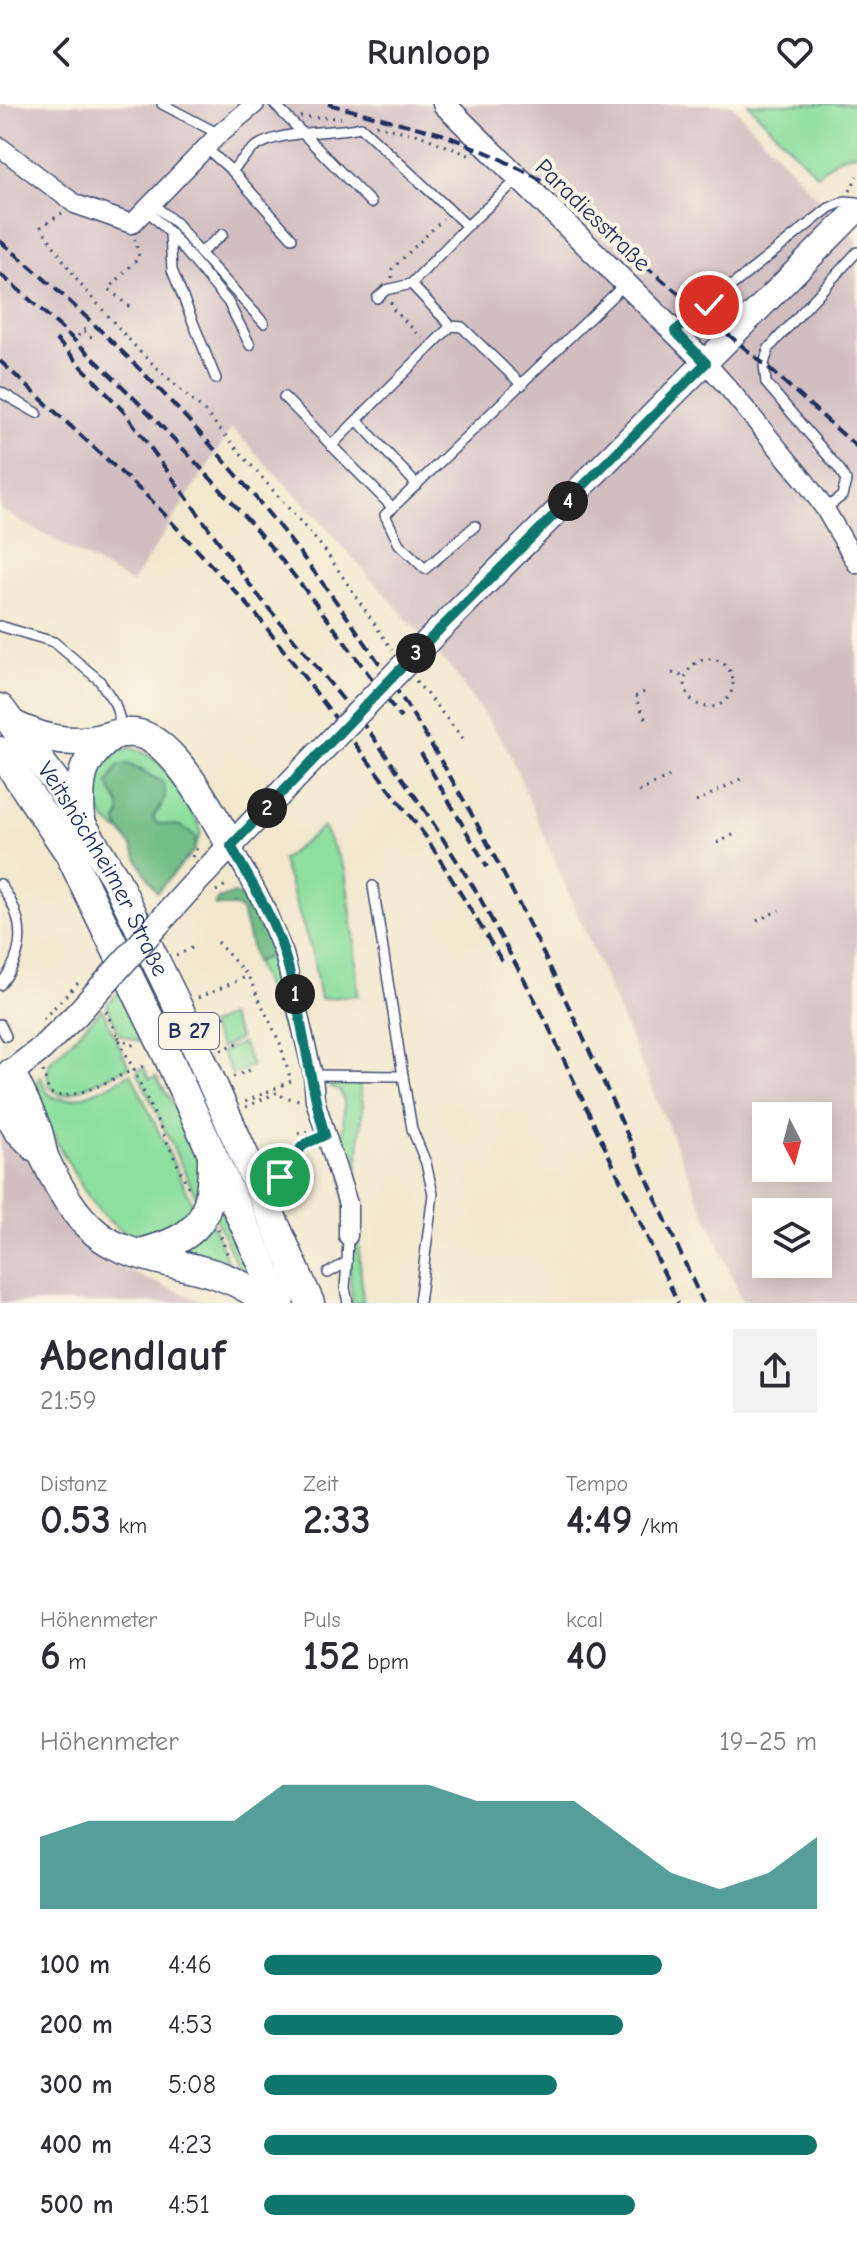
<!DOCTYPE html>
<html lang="de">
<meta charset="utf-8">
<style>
body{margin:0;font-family:"Comic Neue",sans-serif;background:#f2f2f3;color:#2b2b33;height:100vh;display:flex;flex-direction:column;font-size:30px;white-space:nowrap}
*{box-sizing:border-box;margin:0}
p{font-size:26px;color:#7c7c81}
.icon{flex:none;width:44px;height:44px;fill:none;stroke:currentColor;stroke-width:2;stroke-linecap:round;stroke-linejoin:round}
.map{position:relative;height:1199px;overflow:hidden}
.side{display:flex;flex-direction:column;background:#fff;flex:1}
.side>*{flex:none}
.needle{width:52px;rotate:174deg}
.controls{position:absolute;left:752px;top:998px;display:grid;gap:16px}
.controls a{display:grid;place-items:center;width:80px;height:80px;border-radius:0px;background:#fff;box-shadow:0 4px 20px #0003;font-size:40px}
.pin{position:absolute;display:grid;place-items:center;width:68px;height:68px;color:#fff;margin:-34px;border:4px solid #fff;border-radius:50%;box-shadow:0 2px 8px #0007}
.km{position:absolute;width:40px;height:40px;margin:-20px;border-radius:50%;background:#222;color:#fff;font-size:22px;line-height:40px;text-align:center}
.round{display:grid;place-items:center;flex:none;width:84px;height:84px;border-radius:0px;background:#f2f2f3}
.summary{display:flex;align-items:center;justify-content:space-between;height:136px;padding:0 40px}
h1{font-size:44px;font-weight:700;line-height:60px}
.stats{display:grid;grid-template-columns:repeat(3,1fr);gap:12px;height:136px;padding:8px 40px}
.stats div{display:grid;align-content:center}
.stats b{font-size:40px;font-weight:700}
.stats small{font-size:22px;font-weight:400}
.stats p{font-size:22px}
.chart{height:224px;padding:16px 40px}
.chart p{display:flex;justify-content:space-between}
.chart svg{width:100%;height:144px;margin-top:8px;fill:#0f766e;opacity:.7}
ul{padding:0 40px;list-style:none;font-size:26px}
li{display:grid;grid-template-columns:128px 96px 1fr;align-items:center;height:60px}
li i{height:20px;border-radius:10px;background:#0f766e}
header{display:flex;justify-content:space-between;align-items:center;height:104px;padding:0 40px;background:#fff;font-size:36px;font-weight:700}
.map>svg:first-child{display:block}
.industrial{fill:#d2bec1;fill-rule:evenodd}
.green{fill:#8ddf9f;stroke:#54877e;stroke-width:2}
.forest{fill:#72be86;stroke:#467672;stroke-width:2}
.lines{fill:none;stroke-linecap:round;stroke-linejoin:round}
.service-casing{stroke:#3b4b6f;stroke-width:12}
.minor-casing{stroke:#3b4b6f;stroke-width:21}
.tertiary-casing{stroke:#3b4b6f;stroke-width:25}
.secondary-casing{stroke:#3b4b6f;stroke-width:27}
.trunk-casing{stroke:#3b4b6f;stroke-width:31}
.path{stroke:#3b4b6f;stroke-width:3;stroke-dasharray:2 6;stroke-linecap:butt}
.service{stroke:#fff;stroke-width:9}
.minor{stroke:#fff;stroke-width:18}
.tertiary{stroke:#fff;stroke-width:22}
.secondary{stroke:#fff;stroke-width:24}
.trunk{stroke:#fff;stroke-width:28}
.rail{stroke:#1b2f5e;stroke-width:4;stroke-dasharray:12 6;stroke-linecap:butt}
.secondary-bridge-casing{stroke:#3b4b6f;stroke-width:27;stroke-linecap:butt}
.secondary-bridge{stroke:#fff;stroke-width:24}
.route-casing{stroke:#fff;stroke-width:16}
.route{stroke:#0f766e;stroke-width:10}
.labels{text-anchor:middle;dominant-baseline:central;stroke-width:8;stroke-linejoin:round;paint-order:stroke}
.shield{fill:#fcf5e5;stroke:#5e6a86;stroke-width:2}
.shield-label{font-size:22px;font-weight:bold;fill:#1b2f5e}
.street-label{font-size:24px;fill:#1b2f5e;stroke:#fcf5e5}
</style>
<header><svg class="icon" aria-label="back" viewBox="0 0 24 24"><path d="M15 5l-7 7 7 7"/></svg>Runloop<svg class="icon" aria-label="heart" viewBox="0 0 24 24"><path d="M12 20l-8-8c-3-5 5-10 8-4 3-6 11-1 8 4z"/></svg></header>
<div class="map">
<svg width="857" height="1199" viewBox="0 0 857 1199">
<rect width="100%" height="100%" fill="#fcf5e5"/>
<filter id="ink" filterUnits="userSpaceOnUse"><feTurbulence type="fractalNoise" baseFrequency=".0125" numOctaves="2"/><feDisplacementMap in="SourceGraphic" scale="16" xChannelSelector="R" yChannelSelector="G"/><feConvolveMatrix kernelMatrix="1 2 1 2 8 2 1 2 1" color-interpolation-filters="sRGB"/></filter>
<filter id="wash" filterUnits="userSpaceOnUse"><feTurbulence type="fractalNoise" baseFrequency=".006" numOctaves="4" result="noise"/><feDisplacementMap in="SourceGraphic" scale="32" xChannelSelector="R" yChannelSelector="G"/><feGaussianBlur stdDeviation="1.8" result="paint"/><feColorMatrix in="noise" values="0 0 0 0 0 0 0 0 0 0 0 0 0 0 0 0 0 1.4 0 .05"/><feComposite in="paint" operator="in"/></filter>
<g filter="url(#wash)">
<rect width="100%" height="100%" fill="#f3e8ce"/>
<g class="industrial">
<path d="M 0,0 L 731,0 L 857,137 L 857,1199 L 743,1199 L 506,642 L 452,566 L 312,408 L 232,324 L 132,479 L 0,406 ZM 766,1012 L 818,1012 L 818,1064 L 766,1064 ZM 766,1108 L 818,1108 L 818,1160 L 766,1160 Z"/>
<path d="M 0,1031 L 21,1043 L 57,1106 L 84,1142 L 100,1156 L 207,1199 L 0,1199 Z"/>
</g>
<g class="green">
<path d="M 748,0 L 857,0 L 857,49 L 838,54 L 817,71 Z"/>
<path d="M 128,644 C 165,648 181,692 199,720 L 201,729 L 196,740 L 195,732 L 180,722 L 156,720 L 153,713 L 161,703 L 156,675 L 140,665 L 119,696 L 121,710 L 117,718 L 119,727 C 104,720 90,694 93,677 C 95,668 105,657 110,649 Z"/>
<path d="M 323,723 L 345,766 L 354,833 L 358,891 L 320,895 L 313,853 L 282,756 Z"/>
<path d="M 272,851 L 294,926 L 294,929 L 289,932 L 283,926 L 255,858 Z"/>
<path d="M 121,886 L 129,899 L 140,938 L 119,930 L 107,901 Z"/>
<path d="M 102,905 L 129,963 L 72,989 L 61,991 L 50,983 L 47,969 L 50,958 Z"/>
<path d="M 229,912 L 240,935 L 220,944 L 209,921 Z"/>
<path d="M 242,939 L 252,962 L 232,971 L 221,948 Z"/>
<path d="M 144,963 L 149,975 L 156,972 C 171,1000 202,1036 203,1069 C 204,1080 201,1091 200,1101 L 137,967 Z"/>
<path d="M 131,969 L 197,1109 C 190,1115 182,1126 174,1129 C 120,1148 93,1103 70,1062 C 58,1041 46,1019 35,996 L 39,993 L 37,977 L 41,972 C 43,977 44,985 48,989 C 66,1007 114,980 131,969 Z"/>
<path d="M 335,976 L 359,980 L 363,999 L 355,1093 L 363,1199 L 352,1199 L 342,1067 L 344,998 L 340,987 L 329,982 L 329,979 Z"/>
<path d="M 219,1101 L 251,1172 L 237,1167 L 239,1164 L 213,1109 Z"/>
<path d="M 212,1119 L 229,1161 L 170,1147 Z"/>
</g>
<g class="forest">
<path d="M 127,660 C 140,665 150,672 162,678 C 170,693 161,701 153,713 L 156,719 L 180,722 L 195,733 L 195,745 L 157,788 C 148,774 140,762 134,747 C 130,736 120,730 117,718 C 126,701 114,694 108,680 L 117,662 Z"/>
<path d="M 233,790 C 252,793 271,833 272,851 L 255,858 L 242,807 L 234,802 L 215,802 L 218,795 Z"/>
</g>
</g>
<g filter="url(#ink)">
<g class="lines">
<defs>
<g id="service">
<path d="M 162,0 L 219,30"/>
<path d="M 274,0 L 371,99"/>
<path d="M 206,44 L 232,67"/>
<path d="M 153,100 L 177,120 L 200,149 L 264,219"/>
<path d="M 147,106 L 170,129 L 228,198 L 250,241"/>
<path d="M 170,129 L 172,166 L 216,275"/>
<path d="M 292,134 L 232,67 C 239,59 246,50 254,44 C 279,25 332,30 361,23 L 467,122"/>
<path d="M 200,149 L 223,130"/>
<path d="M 411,180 L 451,222 L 462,223 L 522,281"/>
<path d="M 377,194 L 386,186 L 411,180 L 467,122 L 518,75"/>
<path d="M 675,227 L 829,104 L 845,97 L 857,98"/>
<path d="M 0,288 L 37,309"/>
<path d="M 284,293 L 393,404"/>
<path d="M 357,316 L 417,381"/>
<path d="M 331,342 L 451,222"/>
<path d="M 825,405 L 842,392 L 846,377 L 840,366 L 766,279 L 764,260 L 769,244 L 857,148"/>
<path d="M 475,422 L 425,465 L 399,440 L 385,411 L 626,179"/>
<path d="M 0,522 L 54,538 L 99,576 L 115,600 L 123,626"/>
<path d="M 0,780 C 25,814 28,847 0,881"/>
<path d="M 373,782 L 403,972"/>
<path d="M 0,920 L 6,932"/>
<path d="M 313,971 L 403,972 L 412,1025 L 426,1059 L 433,1090 L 419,1199"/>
<path d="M 347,1158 L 345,1184 L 348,1199"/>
<path d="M 328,1169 L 347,1158 L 348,1132"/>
</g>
<g id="minor">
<path d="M 0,43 L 75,100 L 132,120 L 219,30 L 255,0"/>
<path d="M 706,259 L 730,286 L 805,377 L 825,405 L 857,460"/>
<path d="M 231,742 L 263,799 L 284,850 L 313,971 L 315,996 L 348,1100 L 348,1132"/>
</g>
<path id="tertiary" d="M 444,0 L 706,259"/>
<g id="secondary">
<path d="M 408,557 L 857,106"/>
<path d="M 193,781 L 298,671"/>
<path d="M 0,977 L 40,946 L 77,910"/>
</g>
<g id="trunk">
<path id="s1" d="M 0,604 L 56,678 L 115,774 L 180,907 L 310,1199"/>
<path d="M 14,621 C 39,633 63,640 91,636 C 105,634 119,627 134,629 C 172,632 213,711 231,742"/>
<path d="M 0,647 L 69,749 L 169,955 L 280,1199"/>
<path d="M 81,716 C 78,677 80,655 114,631"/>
<path d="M 11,969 C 20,987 29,1006 37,1025 C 41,1035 41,1045 45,1055 C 61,1089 83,1128 119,1143 C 172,1166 220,1159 268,1199"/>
<path d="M 0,997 L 17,1025 L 35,1043"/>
<path d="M 140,1149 C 200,1133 212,1116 212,1055"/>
</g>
</defs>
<use href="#service" class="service-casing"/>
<use href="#minor" class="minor-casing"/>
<use href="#tertiary" class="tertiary-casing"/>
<use href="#secondary" class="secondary-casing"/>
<use href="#trunk" class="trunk-casing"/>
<g class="path">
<path d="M 300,13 L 341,14"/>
<path d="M 376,21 L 422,32 L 471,52"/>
<path d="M 850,87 L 857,72"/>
<path d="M 62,109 L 41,123 L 79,179 L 141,249 L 205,308 L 324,445 L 392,546"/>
<path d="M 392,174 L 392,165 L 443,115"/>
<path d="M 391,198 L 391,203 L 422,234"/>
<path d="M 129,203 L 109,185 L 139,153 L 135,135"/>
<path d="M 84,227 L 96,237"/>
<path d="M 78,232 L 89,221"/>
<circle cx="709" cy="579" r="24"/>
<path d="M 672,569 L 686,573"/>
<path d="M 416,577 L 465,637"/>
<path d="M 644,588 L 635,593 L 647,618"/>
<path d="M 639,688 L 674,670"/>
<path d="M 696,698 L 741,675"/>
<path d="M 717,739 L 737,729"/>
<path d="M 192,753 L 198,742"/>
<path d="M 216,787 L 229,779"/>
<path d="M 757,817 L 779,806"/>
<path d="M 217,838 L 248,872 L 280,939 L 291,977 L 245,998"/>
<path d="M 176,852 L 194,843"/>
<path d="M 198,894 L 248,872"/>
<path d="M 106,907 L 189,1085"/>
<path d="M 43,915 L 79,878"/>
<path d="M 209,919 L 231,909"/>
<path d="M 118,933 L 139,944"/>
<path d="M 221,946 L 243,937"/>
<path d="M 43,967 L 49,988 C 70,1003 123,967 147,961"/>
<path d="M 233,973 L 255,964"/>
<path d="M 246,1003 L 278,988 L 283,993 L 300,996"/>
<path d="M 298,1030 L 309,1027"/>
<path d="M 282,1088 L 286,1086 L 280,1073 L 297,1065 C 299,1045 294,1046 314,1036"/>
<path d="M 218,1125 L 228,1152"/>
</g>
<use href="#service" class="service"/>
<use href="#minor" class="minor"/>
<use href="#tertiary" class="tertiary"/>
<use href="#secondary" class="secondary"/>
<use href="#trunk" class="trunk"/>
<g class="rail">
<path d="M 328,0 L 442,30 L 495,52 L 541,76 L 764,260 L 857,343"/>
<path d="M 0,137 C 197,300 361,506 483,731 C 564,882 632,1043 703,1199"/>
<path d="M 0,170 C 91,247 175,333 253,422 C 306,483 353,550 401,614"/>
<path d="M 56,235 L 126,310 L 253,485 L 371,630 L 424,705 L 476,787 L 542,909 L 678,1199"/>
<path d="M 0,257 L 152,397 L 256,510 L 426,733 L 505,862"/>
<path d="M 421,649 L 487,763"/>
</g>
<defs>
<g id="secondary-bridge">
<path d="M 298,671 L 408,557"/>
<path d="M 77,910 L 193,781"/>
</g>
</defs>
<use href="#secondary-bridge" class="secondary-bridge-casing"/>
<use href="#secondary-bridge" class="secondary-bridge"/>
</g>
</g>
<g class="lines" filter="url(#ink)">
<defs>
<path id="route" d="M 280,1073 L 297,1065 C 298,1037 301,1043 325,1031 C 307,972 303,910 285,852 C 273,812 251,778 231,742 L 408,557 L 706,259 L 675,227 L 709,201"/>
</defs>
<use href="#route" class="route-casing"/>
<use href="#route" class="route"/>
</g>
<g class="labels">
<rect class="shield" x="159" y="909" width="60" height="36" rx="6"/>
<g class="shield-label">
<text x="189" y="927">B 27</text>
</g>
<g class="street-label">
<text transform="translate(593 111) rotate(44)">Paradiesstraße</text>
<text stroke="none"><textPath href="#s1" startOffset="192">Veitshöchheimer Straße</textPath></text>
</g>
</g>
</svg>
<div class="controls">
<a><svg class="needle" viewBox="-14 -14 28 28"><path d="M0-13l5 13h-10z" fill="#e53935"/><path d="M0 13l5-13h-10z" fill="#7c7c81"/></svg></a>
<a><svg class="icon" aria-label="layers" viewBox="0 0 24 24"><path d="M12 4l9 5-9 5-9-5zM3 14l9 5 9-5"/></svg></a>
</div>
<div class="pin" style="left:280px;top:1073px;background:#1e9e55"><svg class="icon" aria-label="arrive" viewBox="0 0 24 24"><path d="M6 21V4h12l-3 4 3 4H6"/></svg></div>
<div class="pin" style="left:709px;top:201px;background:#d93025"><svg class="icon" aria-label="check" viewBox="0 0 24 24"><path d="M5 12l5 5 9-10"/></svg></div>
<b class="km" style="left:295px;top:890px">1</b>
<b class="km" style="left:267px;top:704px">2</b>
<b class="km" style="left:416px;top:549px">3</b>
<b class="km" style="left:568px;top:397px">4</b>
</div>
<section class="side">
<div class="summary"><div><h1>Abendlauf</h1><p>21:59</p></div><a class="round"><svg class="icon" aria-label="share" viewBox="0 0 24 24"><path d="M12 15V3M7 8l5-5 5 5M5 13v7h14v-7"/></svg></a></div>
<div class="stats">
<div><p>Distanz</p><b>0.53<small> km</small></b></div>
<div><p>Zeit</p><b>2:33</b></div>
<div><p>Tempo</p><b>4:49<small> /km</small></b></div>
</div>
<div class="stats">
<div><p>Höhenmeter</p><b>6<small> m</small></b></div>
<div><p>Puls</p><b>152<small> bpm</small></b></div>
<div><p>kcal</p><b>40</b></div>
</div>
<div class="chart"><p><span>Höhenmeter</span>19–25 m</p>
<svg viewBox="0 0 160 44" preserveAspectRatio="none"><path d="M0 44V22L10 17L20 17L30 17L40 17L50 6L60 6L70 6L80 6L90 11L100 11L110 11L120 22L130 33L140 38L150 33L160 22V44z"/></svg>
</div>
<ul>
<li><b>100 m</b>4:46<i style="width:72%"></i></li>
<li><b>200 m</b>4:53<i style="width:65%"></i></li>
<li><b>300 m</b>5:08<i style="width:53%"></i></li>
<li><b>400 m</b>4:23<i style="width:100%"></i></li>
<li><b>500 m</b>4:51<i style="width:67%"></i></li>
</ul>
</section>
